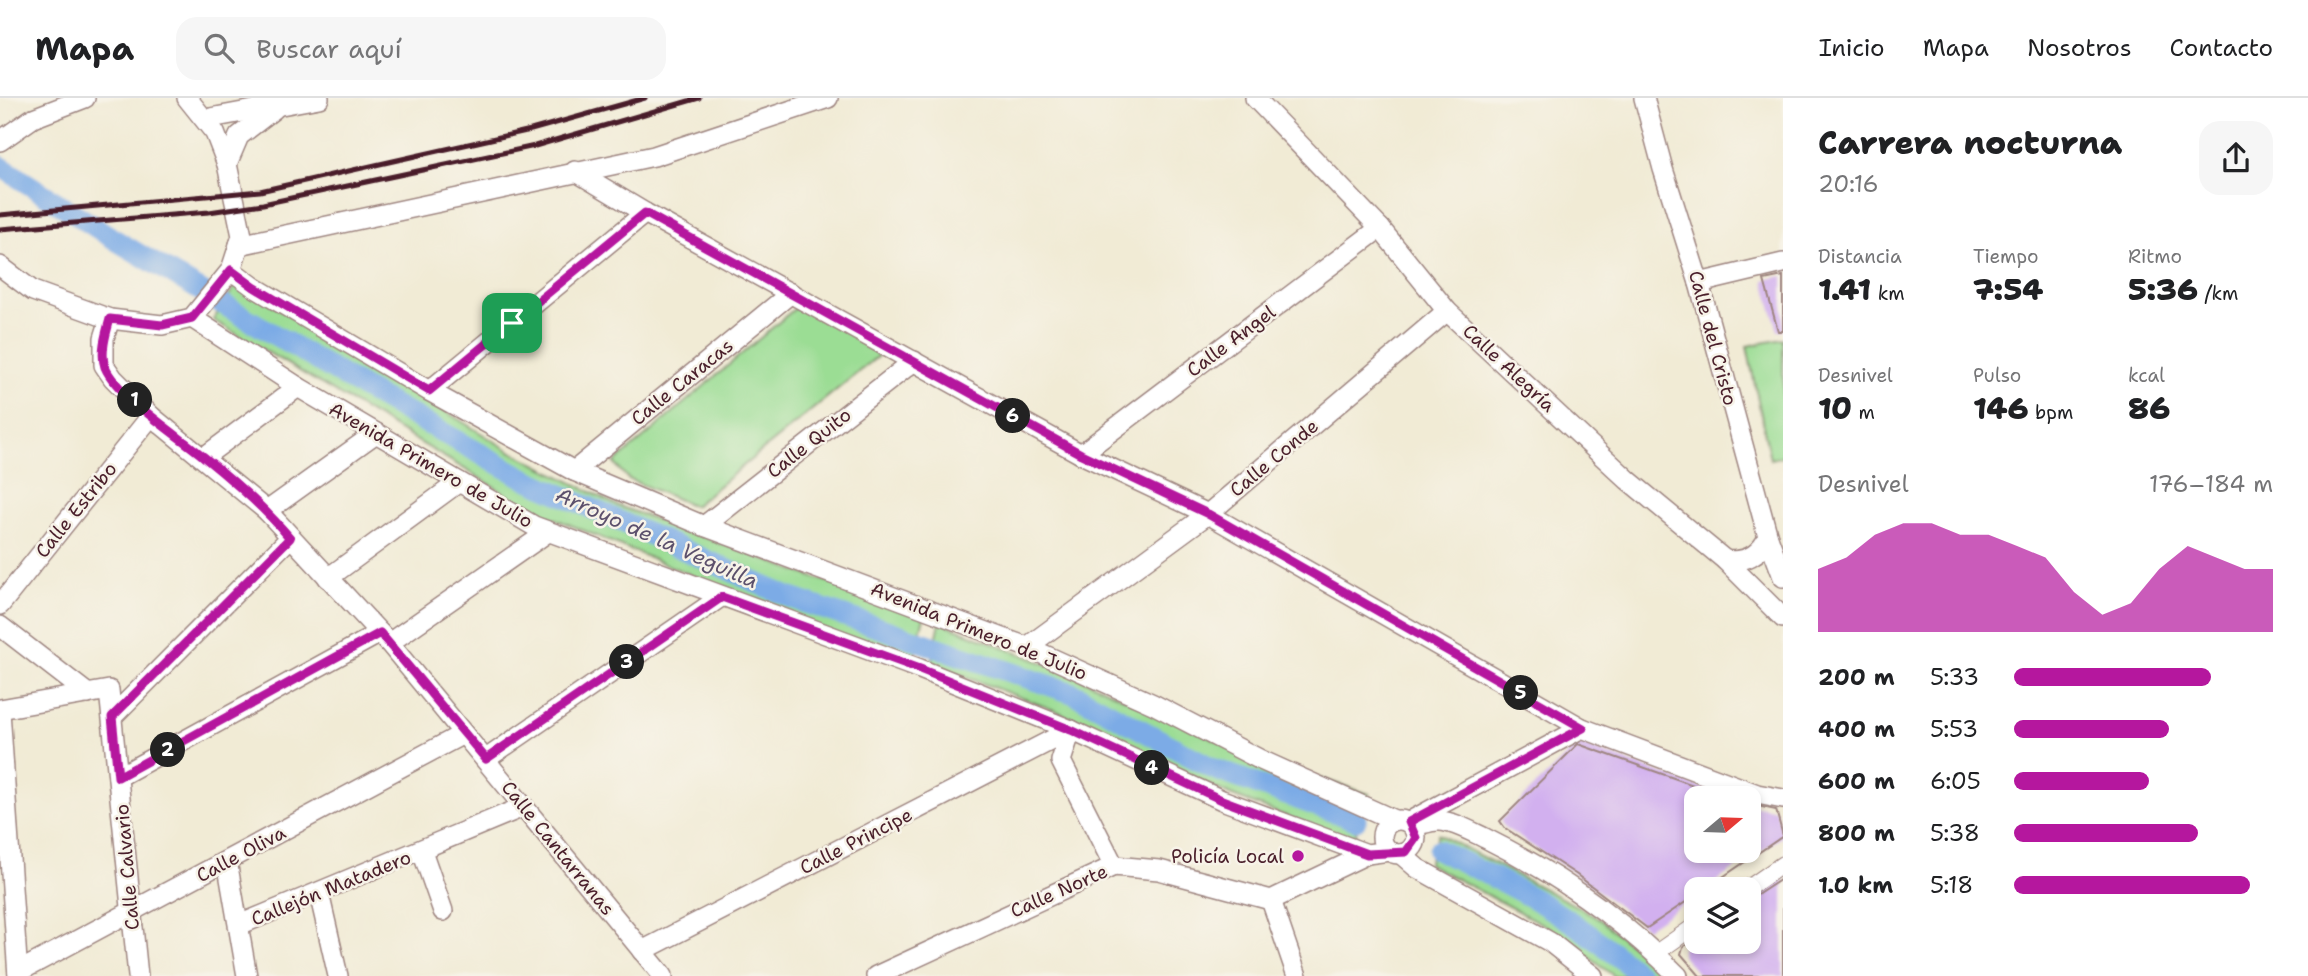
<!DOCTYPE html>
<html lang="es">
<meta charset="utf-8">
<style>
body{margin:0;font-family:"Shantell Sans",sans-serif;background:#f6f6f6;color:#202124;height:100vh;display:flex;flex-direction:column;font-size:26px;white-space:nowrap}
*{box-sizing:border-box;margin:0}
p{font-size:23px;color:#757577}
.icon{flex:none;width:38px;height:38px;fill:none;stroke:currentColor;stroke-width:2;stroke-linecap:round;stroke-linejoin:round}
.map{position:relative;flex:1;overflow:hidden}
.panel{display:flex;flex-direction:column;background:#fff;width:525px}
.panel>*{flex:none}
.needle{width:46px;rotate:71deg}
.fabs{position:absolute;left:1684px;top:688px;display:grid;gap:14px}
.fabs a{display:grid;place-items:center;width:77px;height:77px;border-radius:14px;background:#fff;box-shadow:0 4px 10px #0003;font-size:35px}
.pin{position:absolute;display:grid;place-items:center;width:60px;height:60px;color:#fff;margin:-30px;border-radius:14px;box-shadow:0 4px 10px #0006}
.km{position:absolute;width:35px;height:35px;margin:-18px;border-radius:50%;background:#222;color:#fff;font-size:19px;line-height:35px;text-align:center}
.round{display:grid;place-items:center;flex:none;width:74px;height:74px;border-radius:21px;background:#f6f6f6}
.summary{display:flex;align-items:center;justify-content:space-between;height:119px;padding:0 35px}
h1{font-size:32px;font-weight:800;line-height:52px}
.figures{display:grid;grid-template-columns:repeat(3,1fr);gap:10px;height:119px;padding:7px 35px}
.figures div{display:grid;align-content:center}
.figures b{font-size:30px;font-weight:800}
.figures small{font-size:19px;font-weight:400}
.figures p{font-size:19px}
.chart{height:196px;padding:14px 35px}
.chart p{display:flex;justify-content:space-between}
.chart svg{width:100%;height:126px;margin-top:7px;fill:#b5179e;opacity:.7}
ul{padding:0 35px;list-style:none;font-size:23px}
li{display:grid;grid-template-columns:112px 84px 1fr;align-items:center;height:52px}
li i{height:18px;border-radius:9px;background:#b5179e}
header{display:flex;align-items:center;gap:42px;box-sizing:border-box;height:98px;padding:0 35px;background:#fff;border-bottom:2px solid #e0e0e0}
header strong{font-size:33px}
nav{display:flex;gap:38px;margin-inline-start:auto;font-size:24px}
.search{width:490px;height:63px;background:#f6f6f6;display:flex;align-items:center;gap:18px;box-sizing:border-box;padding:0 24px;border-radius:21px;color:#757577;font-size:26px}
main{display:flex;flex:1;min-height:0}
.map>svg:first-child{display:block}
.green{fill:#9bdd94;stroke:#727e60;stroke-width:2}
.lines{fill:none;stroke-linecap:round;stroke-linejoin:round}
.canal{stroke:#7cabe6;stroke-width:21}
.building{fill:#d2b0ef}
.pedestrian-casing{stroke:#9e8580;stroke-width:18}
.minor-casing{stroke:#9e8580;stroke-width:22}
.pedestrian{stroke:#fff;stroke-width:16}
.minor{stroke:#fff;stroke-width:19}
.rail{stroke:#4a1f2b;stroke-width:5}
.route-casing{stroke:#fff;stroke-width:14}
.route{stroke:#b5179e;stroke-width:9}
.poi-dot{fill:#b5179e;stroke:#f7f3e8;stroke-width:2.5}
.labels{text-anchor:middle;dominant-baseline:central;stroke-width:5;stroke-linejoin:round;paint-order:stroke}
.street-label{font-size:19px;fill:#4a1f2b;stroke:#f7f3e8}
.poi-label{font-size:19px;fill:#4a1f2b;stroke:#f7f3e8;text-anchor:end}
.water-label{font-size:21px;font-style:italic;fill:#5c506c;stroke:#f7f3e8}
</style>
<header>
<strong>Mapa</strong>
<div class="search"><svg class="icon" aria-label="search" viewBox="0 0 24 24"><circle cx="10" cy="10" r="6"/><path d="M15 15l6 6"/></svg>Buscar aquí</div>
<nav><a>Inicio</a><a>Mapa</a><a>Nosotros</a><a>Contacto</a></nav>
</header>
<main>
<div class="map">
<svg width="1783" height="878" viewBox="0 0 1783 878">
<rect width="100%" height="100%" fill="#f7f3e8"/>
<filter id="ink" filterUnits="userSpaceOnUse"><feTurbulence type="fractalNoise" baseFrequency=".0143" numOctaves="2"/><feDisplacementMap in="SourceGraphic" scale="14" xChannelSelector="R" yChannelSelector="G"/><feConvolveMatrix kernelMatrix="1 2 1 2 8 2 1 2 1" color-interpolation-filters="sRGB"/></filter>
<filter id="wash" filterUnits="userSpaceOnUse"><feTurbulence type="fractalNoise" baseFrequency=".00686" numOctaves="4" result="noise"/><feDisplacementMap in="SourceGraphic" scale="28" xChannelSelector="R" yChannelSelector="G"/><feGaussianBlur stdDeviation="1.57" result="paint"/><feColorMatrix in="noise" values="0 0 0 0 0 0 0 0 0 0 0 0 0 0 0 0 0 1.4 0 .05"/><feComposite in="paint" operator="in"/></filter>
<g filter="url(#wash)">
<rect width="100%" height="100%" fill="#f1ebd5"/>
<g class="green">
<path d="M 237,185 L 510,353 L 616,407 L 815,480 L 926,511 L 912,568 L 534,412 L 213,222 Z"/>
<path d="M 800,206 L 863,239 L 878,258 L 694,408 L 628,381 L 614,365 Z"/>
<path d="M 1783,241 L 1783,358 L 1770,361 L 1747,248 Z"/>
<path d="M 940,524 L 1071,576 L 1261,662 L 1369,696 L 1353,743 L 1230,697 L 1057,613 L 931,566 Z"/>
<path d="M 1438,736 L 1594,817 L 1669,878 L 1614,878 L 1550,830 L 1428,766 Z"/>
</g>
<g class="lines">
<g class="canal">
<path d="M 0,68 L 117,143 L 372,295 L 524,380 L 791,500 L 1075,596 L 1214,671 L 1356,722"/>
<path d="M 1438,752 C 1517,790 1575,819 1641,878"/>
</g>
</g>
<g id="blocks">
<g class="building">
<path d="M 1783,178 L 1783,233 L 1778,233 L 1764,182 Z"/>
<path d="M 1578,646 L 1727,699 L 1696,700 L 1696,752 L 1748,752 L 1748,706 L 1776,712 L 1783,738 L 1705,791 L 1696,791 L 1696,797 L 1647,830 L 1577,777 L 1505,730 L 1500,723 Z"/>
<path d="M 1783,780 L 1783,878 L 1700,878 L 1681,856 L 1683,849 L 1691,844 L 1748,844 L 1748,803 Z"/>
</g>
</g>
</g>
<g filter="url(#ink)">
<use href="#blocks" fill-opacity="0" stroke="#9e8580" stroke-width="2"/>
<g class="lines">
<defs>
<g id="pedestrian">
<path d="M 1747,791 L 1783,766"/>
<path d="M 1656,855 L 1696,827"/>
</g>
<g id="minor">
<path d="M 1255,0 L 1380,130 L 1447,213 L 1628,382 L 1725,462 L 1783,520"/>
<path d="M 1644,0 L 1663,71 L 1699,185 L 1768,439 L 1783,479"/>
<path d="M 205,21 L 319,0"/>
<path d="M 0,43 L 33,20 L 85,0"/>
<path d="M 227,66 L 239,38 L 274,11"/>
<path d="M 575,73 L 645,115 L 1081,356 L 1208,416 L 1582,630 L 1757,696 L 1783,701"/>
<path d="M 239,147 L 654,58 L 828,0"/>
<path d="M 0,168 L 33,193 L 110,221 L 162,227 L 192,220 L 231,172 L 242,138 L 227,66 L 215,35 L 187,0"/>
<path d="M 231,172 L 254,189 L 429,293 L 574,373 L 704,428 L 1027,549 L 1153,606 L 1261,662 L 1394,722"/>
<path d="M 1699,185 L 1783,165"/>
<path d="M 192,220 L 298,289 L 534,428 L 920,571 L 1071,632 L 1222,702 L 1367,756 L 1389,753"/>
<path d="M 110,221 L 104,240 L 104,267 L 113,280 L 151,318 L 267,413 L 389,545 L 663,878"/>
<path d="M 429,293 L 645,115"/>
<path d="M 1081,356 L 1380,130"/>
<path d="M 204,359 L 298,289"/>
<path d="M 574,373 L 791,195"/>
<path d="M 267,413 L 376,335"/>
<path d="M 704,428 L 914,263"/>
<path d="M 1725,462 C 1744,465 1760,457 1768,439"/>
<path d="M 328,480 L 459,384"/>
<path d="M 0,507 L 151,318"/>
<path d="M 0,528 L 88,596"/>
<path d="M 389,545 L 548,434"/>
<path d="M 1027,549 L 1208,416 L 1447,213"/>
<path d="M 0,611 L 109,592 L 138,878"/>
<path d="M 0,613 L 18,878"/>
<path d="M 112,619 L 290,440"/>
<path d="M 1071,632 L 1061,663 L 1114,768"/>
<path d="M 486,661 L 721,499"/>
<path d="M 118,679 L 380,535"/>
<path d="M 1414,721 L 1582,630"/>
<circle cx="1399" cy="739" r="17"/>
<path d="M 1413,728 C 1421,727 1432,722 1440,723 C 1455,724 1472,734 1485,740 C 1556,775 1623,822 1678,878"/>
<path d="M 422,753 L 443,813"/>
<path d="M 1401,756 L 1417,770 L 1550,844 L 1593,878"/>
<path d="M 227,763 L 247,878"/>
<path d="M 319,795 L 338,878"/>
<path d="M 1271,802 L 1297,878"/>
<path d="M 239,827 L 523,709"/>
<path d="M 642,853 L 1071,632"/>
<path d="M 18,874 L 463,636"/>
<path d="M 876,878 L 1114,768 L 1159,772 L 1271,802 L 1367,756"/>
</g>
</defs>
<use href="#pedestrian" class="pedestrian-casing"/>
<use href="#minor" class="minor-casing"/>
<use href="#pedestrian" class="pedestrian"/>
<use href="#minor" class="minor"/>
<g class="rail">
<path d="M 0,117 L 260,93 L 531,32 L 645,0"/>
<path d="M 0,131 L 209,114 L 263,106 L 535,48 L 699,0"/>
</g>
</g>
</g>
<g class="lines" filter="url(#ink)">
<defs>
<path id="route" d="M 645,115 L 1081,356 L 1208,416 L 1583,630 L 1409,724 L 1416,740 L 1406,754 L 1367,756 L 1222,702 L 1071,632 L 920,571 L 722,499 L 486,661 L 380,535 L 118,679 L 112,619 L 290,440 C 265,410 235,384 204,359 C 179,338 117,298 105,269 C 100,255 106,235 110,221 L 162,227 L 192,220 L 231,172 L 254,189 L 429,293 Z"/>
</defs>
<use href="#route" class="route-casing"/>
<use href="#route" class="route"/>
</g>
<circle class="poi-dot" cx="1298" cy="758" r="7"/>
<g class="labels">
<g class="street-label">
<text transform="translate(1713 240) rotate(75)">Calle del Cristo</text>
<text transform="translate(1231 243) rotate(-37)">Calle Angel</text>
<text transform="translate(1509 270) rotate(43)">Calle Alegría</text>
<text transform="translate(682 284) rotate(-39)">Calle Caracas</text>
<text transform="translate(809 345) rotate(-38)">Calle Quito</text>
<text transform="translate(1274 360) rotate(-40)">Calle Conde</text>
<text transform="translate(431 367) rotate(30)">Avenida Primero de Julio</text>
<text transform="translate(76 412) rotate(-51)">Calle Estribo</text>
<text transform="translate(979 533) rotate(22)">Avenida Primero de Julio</text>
<text transform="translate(856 743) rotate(-27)">Calle Principe</text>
<text transform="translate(558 750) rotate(51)">Calle Cantarranas</text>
<text transform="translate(241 756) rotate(-28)">Calle Oliva</text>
<text transform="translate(127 769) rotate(-95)">Calle Calvario</text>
<text transform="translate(331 790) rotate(-22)">Callejón Matadero</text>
<text transform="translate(1059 793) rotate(-24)">Calle Norte</text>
</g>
<g class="poi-label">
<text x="1284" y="758">Policía Local</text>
</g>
<g class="water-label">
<text transform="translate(657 440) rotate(24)">Arroyo de la Veguilla</text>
</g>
</g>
</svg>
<div class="fabs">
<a><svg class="needle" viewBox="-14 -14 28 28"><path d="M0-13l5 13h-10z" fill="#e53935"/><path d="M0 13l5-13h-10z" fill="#757577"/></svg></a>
<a><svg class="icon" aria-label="layers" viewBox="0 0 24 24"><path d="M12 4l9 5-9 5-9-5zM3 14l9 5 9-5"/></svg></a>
</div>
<div class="pin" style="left:512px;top:225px;background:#1e9e55"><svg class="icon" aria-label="arrive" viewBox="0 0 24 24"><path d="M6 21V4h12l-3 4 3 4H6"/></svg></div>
<b class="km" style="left:135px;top:302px">1</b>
<b class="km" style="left:168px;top:652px">2</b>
<b class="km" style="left:627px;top:564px">3</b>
<b class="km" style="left:1152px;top:670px">4</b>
<b class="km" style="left:1521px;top:595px">5</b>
<b class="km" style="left:1013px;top:318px">6</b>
</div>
<section class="panel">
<div class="summary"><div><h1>Carrera nocturna</h1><p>20:16</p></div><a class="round"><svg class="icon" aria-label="share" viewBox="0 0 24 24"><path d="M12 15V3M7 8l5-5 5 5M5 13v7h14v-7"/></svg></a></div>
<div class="figures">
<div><p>Distancia</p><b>1.41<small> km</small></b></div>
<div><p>Tiempo</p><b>7:54</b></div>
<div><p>Ritmo</p><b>5:36<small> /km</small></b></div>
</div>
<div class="figures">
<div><p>Desnivel</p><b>10<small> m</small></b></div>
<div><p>Pulso</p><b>146<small> bpm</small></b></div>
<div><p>kcal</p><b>86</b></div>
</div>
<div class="chart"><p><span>Desnivel</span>176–184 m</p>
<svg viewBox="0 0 160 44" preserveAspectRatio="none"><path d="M0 44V22L10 18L20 10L30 6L40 6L50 10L60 10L70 14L80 18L90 30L100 38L110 34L120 22L130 14L140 18L150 22L160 22V44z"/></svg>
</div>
<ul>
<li><b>200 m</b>5:33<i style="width:76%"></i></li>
<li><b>400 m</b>5:53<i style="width:60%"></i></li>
<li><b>600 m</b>6:05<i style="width:52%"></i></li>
<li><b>800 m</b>5:38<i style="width:71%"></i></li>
<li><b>1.0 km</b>5:18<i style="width:91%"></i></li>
</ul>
</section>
</main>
